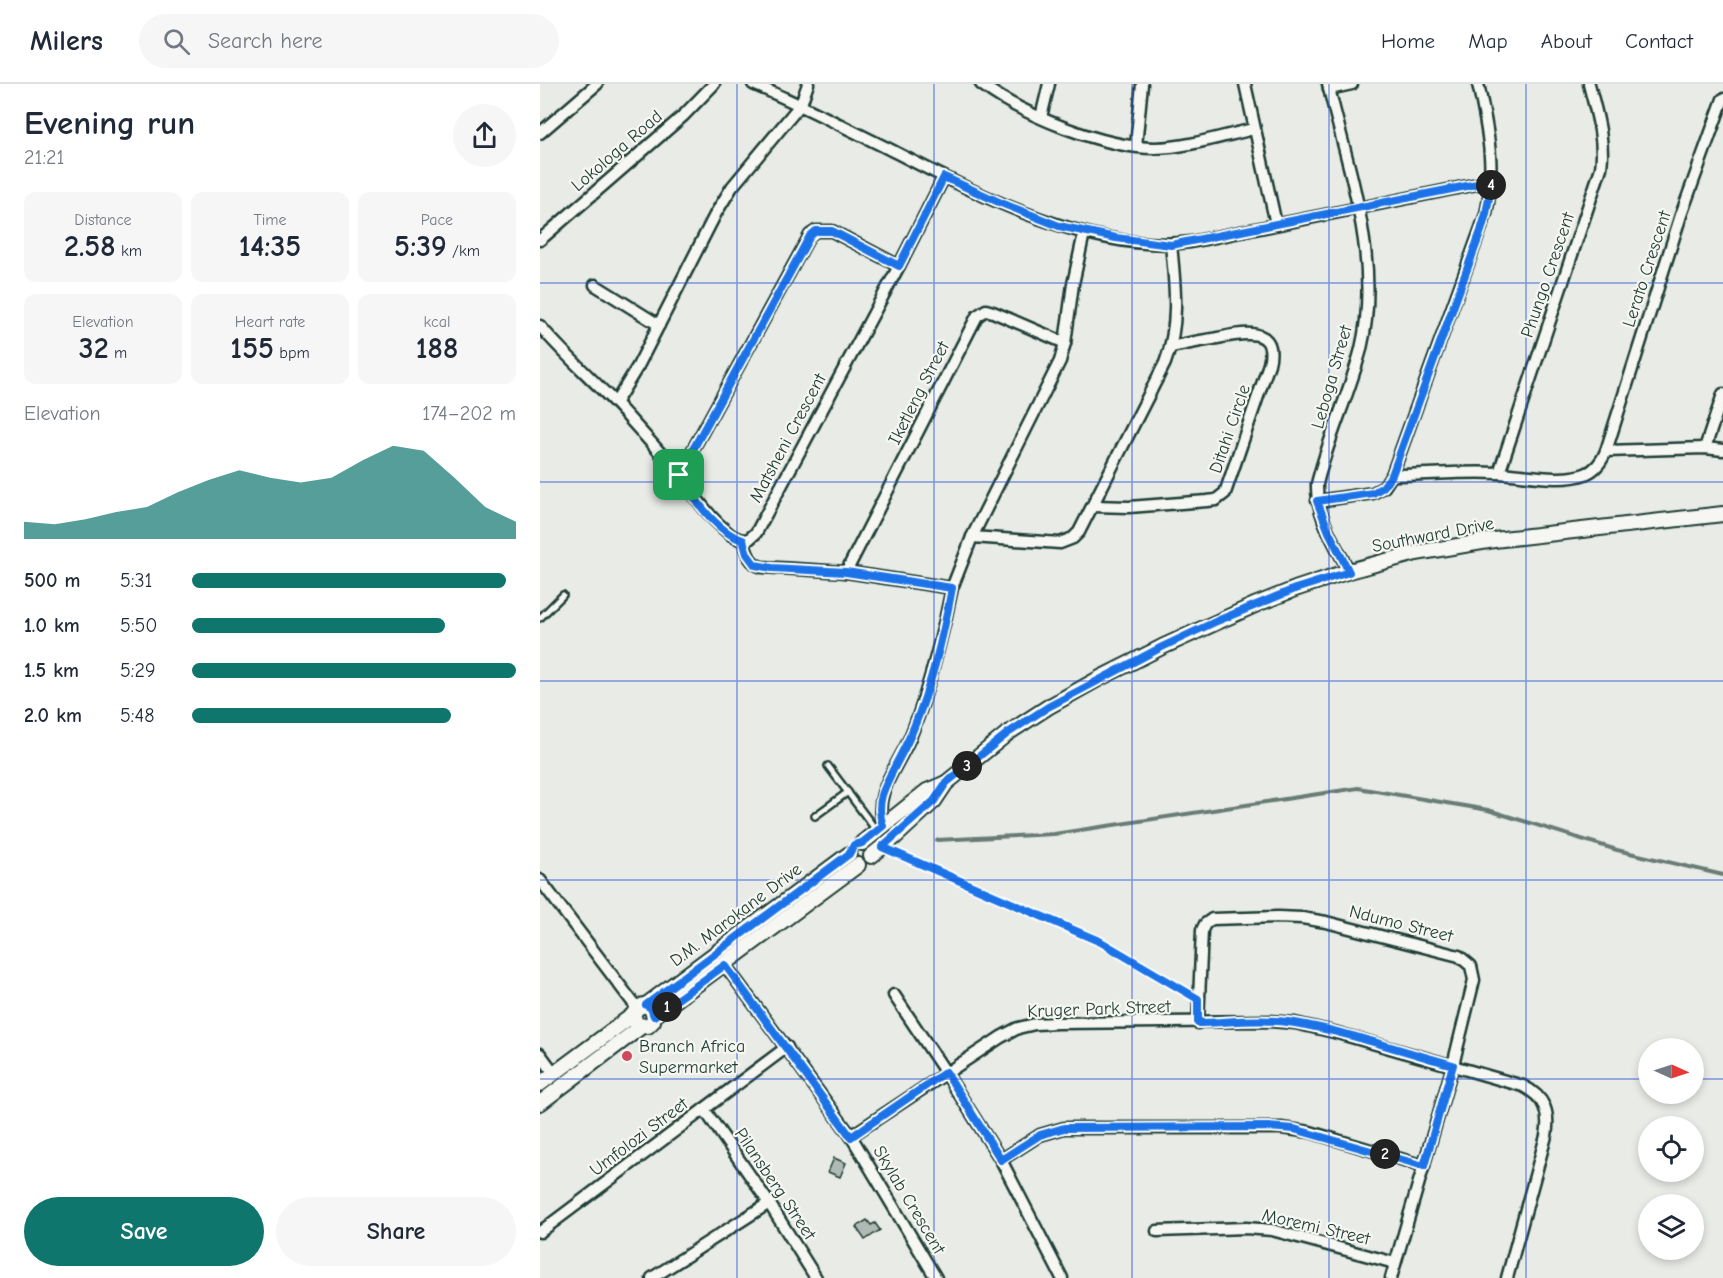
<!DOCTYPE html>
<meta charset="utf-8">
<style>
body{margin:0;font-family:"Comic Neue",sans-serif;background:#f6f6f7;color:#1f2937;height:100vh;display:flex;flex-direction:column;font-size:22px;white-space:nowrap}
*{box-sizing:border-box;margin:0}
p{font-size:20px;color:#747a83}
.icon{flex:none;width:33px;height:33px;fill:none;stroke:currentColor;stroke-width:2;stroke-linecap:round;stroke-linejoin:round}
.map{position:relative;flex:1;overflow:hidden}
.panel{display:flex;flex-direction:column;background:#fff;width:540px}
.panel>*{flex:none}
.needle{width:39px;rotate:93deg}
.buttons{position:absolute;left:1098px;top:954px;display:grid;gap:12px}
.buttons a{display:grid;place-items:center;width:66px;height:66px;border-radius:50%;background:#fff;box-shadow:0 3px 9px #0003;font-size:30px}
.pin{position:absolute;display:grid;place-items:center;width:51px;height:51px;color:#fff;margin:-26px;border-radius:12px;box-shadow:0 3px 9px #0006}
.km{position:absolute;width:30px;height:30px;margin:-15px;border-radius:50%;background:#222;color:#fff;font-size:16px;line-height:30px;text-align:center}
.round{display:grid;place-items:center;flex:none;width:63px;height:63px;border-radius:32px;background:#f6f6f7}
.summary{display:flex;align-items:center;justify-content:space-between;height:102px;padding:0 24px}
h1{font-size:33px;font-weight:800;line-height:45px}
.figures{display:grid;grid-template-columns:repeat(3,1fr);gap:9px;height:102px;padding:6px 24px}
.figures div{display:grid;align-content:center;border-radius:12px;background:#f6f6f7;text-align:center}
.figures b{font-size:30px;font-weight:800}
.figures small{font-size:16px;font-weight:400}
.figures p{font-size:16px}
.chart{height:168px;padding:12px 24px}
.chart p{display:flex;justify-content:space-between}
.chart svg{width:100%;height:108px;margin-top:6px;fill:#0f766e;opacity:.7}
.cta{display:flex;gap:12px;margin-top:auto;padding:12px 24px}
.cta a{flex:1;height:69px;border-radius:36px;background:#0f766e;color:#fff;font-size:24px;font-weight:800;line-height:69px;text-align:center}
.cta a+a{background:#f6f6f7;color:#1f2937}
ul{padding:0 24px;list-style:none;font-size:20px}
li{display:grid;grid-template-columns:96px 72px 1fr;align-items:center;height:45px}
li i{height:15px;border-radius:8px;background:#0f766e}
header{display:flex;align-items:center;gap:36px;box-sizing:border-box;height:84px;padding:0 30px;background:#fff;border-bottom:2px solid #e0e1e3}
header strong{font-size:28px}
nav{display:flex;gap:33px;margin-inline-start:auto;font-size:21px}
.search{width:420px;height:54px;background:#f6f6f7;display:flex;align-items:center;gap:15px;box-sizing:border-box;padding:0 21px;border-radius:33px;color:#747a83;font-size:22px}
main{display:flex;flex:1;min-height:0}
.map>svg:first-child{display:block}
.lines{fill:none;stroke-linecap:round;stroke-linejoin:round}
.stream{stroke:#687c75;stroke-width:4}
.building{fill:#b0bab5;stroke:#1f3d34;stroke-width:1.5}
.lane-casing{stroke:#1f3d34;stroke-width:10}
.street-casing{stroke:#1f3d34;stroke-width:15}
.secondary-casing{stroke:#1f3d34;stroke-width:18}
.path{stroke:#1f3d34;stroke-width:2;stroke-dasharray:1.5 4.5;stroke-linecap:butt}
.lane{stroke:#f6f6f2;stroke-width:5}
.street{stroke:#f6f6f2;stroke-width:10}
.secondary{stroke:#f6f6f2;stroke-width:14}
.route-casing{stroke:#fff;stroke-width:12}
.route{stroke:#1a73e8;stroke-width:8}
.grid{fill:none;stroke:#1d4ed8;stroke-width:1.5;stroke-opacity:0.55}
.poi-dot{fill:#d1495b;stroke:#f6f6f2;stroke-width:2}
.labels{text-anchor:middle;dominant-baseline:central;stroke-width:4.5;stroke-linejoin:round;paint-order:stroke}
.street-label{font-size:18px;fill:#1f3d34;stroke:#f6f6f2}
.poi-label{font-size:18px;fill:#1f3d34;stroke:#f6f6f2;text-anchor:start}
</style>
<header>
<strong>Milers</strong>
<div class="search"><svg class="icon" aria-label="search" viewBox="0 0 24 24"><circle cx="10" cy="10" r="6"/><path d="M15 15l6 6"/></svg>Search here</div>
<nav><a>Home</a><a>Map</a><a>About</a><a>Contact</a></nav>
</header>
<main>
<section class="panel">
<div class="summary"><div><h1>Evening run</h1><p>21:21</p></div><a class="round"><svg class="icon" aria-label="share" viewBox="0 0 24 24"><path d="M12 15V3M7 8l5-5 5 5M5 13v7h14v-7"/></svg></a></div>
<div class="figures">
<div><p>Distance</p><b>2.58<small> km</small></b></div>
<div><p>Time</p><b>14:35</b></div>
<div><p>Pace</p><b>5:39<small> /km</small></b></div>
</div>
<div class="figures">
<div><p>Elevation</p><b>32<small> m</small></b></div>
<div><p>Heart rate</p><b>155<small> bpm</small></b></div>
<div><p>kcal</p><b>188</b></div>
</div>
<div class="chart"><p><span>Elevation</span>174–202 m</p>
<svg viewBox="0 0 160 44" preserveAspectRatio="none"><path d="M0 44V37L10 38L20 36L30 33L40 31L50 25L60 20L70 16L80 19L90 21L100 19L110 12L120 6L130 8L140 19L150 31L160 37V44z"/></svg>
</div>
<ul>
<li><b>500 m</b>5:31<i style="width:97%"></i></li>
<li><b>1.0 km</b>5:50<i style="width:78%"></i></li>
<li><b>1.5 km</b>5:29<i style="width:100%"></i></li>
<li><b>2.0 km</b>5:48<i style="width:80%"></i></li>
</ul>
<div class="cta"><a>Save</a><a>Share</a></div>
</section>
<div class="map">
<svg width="1183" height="1194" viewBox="0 0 1183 1194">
<rect width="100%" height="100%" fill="#e9ebe7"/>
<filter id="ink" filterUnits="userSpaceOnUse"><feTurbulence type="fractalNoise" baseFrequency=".0167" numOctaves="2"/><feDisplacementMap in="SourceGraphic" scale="12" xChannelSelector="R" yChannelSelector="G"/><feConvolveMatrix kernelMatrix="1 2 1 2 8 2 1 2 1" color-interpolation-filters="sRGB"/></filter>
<g filter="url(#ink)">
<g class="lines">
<path class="stream" d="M 397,756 L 514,750 L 818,704 L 948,726 L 1077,766 L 1183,791"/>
</g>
<g class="building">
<path d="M 294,1074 L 306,1079 L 300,1093 L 288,1088 Z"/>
<path d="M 327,1136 L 331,1141 L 335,1139 L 340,1146 L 325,1156 L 316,1143 Z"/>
</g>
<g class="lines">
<defs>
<g id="lane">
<path d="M 0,534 L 23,511"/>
<path d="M 288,682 L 336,746"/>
<path d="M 275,732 L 308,708"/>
</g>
<g id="street">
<path d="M 213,0 C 260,20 304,43 349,65 C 435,109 552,171 651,158 L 952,97"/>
<path d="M 441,0 C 482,31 564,64 615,64 C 649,63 682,52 714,45"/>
<path d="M 705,0 L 736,140"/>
<path d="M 788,0 C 808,85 842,177 821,265 C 809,311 788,354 777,400 C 776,432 795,460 809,487"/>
<path d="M 789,5 L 812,0"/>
<path d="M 501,33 L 509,0"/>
<path d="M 0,49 L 57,0"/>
<path d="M 596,62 L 602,0"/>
<path d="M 0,156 L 143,32 L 174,0"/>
<path d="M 55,201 L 119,241"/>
<path d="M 0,242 C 28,275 61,302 89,334 C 105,352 122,370 137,389 C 153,409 165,429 184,445 C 191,452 199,457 208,456 L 216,449 L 359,182 L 404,93"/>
<path d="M 76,318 L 98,282 L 176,129 L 192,103 L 261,20 L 268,0"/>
<path d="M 1165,364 L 1183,310"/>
<path d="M 1066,367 L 1165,364 L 1183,366"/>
<path d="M 959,389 L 1061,84 C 1065,55 1056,28 1049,0"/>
<path d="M 139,391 L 270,151 L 276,147 L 292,147 L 359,182"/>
<path d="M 852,391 C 887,391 923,387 958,389 C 984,390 1021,399 1045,390 C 1056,386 1062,377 1066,367 L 1141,131 L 1183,15"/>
<path d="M 777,417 L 833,409 L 844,403 L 852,391 L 946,130 C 956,85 948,45 938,0"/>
<path d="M 553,422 L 589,423 L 667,417 L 676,416 L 685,409 L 729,280 C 739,239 697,250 673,255 C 659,257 645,260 631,263"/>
<path d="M 432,453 L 520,459 L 533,454 L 539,448 L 625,279 C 640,241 635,200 631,161"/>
<path d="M 203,456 C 207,469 209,479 222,483 L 306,488 L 412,504 L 432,453 L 520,277 L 525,259 L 533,200 L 544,149"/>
<path d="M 306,488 L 437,232 L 446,226 L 453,228 L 525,259"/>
<path d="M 343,743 C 333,712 354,687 367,660 C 373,648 377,635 382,621 C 394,583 404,544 412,504"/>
<path d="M 0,796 L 97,924"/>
<path d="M 185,881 L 311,1052 L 396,1194"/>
<path d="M 354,911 L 406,989 L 461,1076 L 522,1194"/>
<path d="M 658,939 L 662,846 L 665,840 L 672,835 L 738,833 L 762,834 L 786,838 L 919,872 L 931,882 L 934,896 L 913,981 L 851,1194"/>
<path d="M 0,970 L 14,989"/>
<path d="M 164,1025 L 229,1119 L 276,1194"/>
<path d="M 311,1052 L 461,953 L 478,944 L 495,940 L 517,939 L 730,937 L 755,939 L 794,948 L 983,1002 C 1005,1013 1010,1029 1006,1052 L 967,1194"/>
<path d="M 461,1076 L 500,1051 L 524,1044 L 741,1044 L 770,1048 L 884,1082"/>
<path d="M 617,1147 L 706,1144 L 732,1146 L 855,1179"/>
<path d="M 0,1148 L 247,963"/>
<path d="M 112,1194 L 229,1119"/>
</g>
<g id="secondary">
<path d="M 322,759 L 387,707 L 406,699"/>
<path d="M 331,772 L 355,753 L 394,717 L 406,699 L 468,649 L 508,623 L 560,594 L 622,563 L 717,520 L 755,505 L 809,487 L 876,469 L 954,456 L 1183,430"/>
<path d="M 106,921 L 309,770"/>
<path d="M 114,932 L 111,924 L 104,921 L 97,924 L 93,931 L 97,941 L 108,942 L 113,937 L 114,932 L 318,781"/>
<path d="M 0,1000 L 93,931"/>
<path d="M 0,1019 L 102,942"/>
</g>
</defs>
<use href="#lane" class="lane-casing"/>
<use href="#street" class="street-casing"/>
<use href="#secondary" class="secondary-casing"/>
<path class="path" d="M 355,769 L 561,858 L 648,909"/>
<use href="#lane" class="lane"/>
<use href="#street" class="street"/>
<use href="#secondary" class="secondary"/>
</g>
</g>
<g class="lines" filter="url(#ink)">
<defs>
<path id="route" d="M 404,93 L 461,119 L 519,142 L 576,154 L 631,161 L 952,97 L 946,130 L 941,147 L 852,391 L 843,403 L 833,409 L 777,417 L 789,448 L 809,488 L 755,505 L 677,537 L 622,563 L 508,623 L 468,649 L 406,699 L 394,717 L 342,763 L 561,858 L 658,915 L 658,939 C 690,938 723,934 755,939 C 808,948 861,967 913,981 L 884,1082 L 754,1045 L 728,1043 L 524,1044 L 500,1051 L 461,1076 L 406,988 L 311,1053 L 185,881 L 114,932 L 111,924 L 106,921 L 309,770 L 314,761 L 322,759 L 343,742 C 339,731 339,722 342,711 C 350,687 365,667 374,643 C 391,602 404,548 412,504 L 306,488 L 232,484 L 215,481 L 207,470 L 203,456 C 177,449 153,413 139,391 L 270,152 L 276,147 L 292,147 L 359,182 Z"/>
</defs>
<use href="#route" class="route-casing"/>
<use href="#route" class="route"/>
</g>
<path class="grid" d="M 197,0 L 197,1194M 394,0 L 394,1194M 592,0 L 592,1194M 789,0 L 789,1194M 986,0 L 986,1194M 0,199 L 1183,199M 0,398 L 1183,398M 0,597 L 1183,597M 0,796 L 1183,796M 0,995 L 1108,995M 1154,995 L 1183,995"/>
<circle class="poi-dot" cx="87" cy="972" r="6"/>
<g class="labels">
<g class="street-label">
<text transform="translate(77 67) rotate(-41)">Lokologa Road</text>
<text transform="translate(1107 185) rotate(-72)">Lerato Crescent</text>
<text transform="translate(1008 191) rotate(-71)">Phungo Crescent</text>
<text transform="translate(792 293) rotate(-74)">Leboga Street</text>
<text transform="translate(379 309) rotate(-63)">Iketleng Street</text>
<text transform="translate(690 345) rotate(-71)">Ditahi Circle</text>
<text transform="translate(248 354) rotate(-62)">Matsheni Crescent</text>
<text transform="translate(893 451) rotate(-11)">Southward Drive</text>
<text transform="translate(196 831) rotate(-37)">D.M. Marokane Drive</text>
<text transform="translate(861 840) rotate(14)">Ndumo Street</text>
<text transform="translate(559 925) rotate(-2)">Kruger Park Street</text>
<text transform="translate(99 1053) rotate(-37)">Umfolozi Street</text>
<text transform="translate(235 1100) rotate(56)">Pilansberg Street</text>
<text transform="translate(369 1116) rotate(59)">Skylab Crescent</text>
<text transform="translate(776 1143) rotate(13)">Moremi Street</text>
</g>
<g class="poi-label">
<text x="99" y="962">Branch Africa<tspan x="99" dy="21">Supermarket</tspan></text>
</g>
</g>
</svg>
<div class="buttons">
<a><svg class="needle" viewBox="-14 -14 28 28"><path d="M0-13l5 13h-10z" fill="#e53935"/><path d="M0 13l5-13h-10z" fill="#747a83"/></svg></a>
<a><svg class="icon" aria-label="locate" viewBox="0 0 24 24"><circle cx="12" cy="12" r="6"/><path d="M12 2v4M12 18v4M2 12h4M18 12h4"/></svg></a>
<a><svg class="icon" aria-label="layers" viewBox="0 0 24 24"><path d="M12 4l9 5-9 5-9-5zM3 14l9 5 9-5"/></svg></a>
</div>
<div class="pin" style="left:139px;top:391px;background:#1e9e55"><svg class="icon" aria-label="arrive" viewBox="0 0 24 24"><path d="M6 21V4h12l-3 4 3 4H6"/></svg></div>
<b class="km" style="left:127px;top:923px">1</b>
<b class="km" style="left:845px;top:1070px">2</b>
<b class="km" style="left:427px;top:682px">3</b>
<b class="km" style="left:951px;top:101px">4</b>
</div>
</main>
